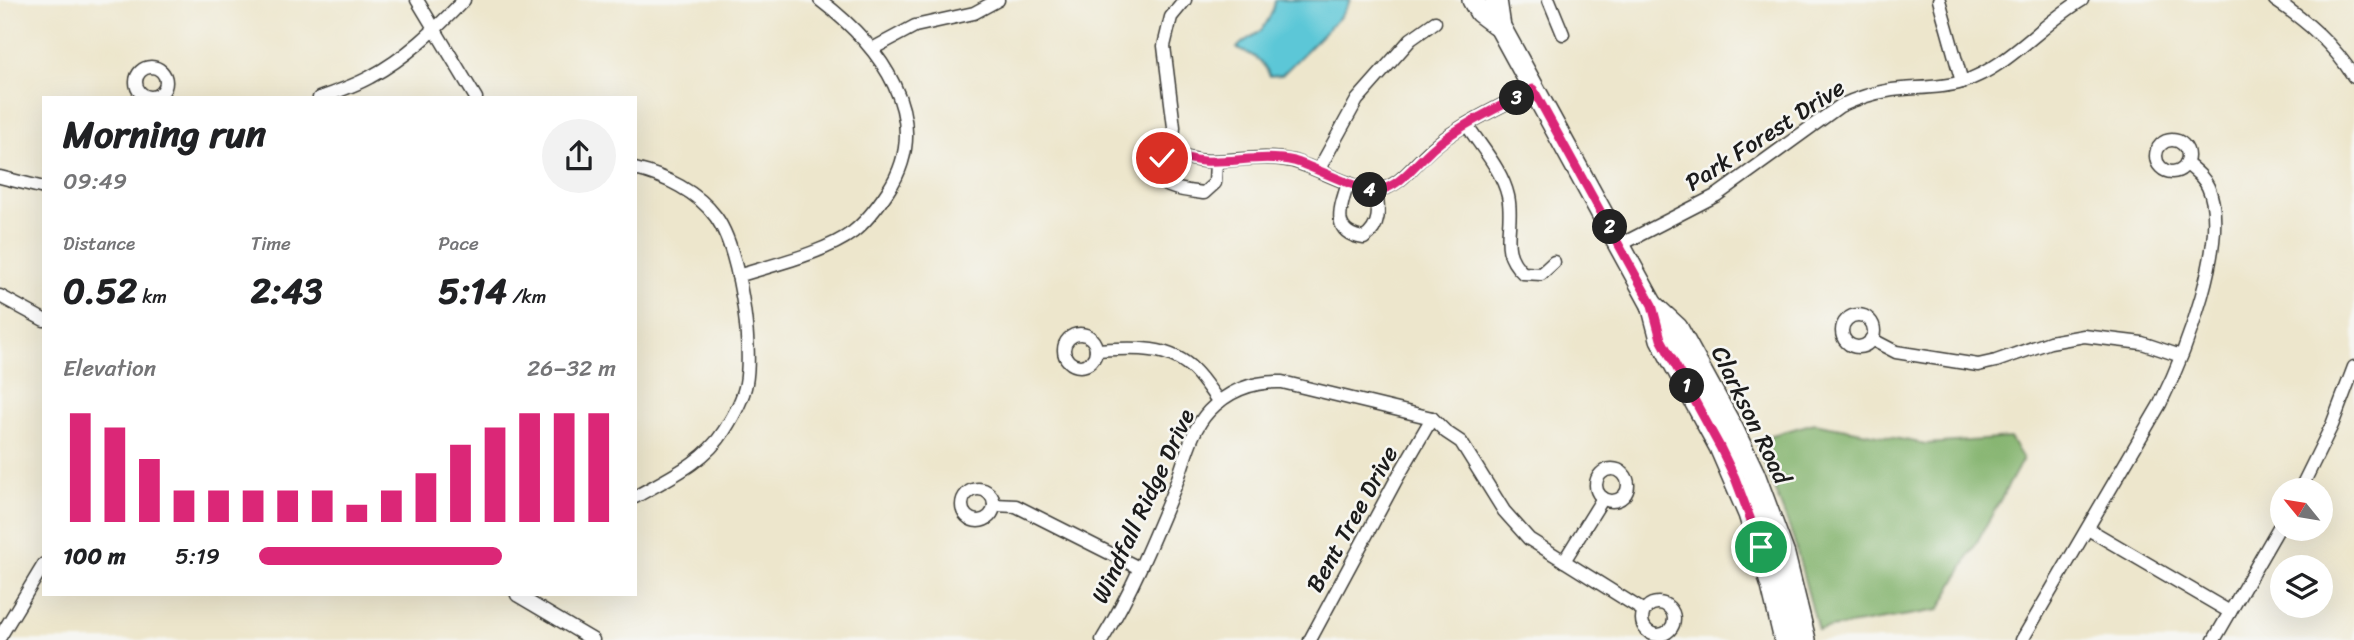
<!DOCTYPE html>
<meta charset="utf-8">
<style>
body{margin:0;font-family:Sriracha,sans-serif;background:#f2f2f2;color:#202124;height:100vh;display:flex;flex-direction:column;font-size:26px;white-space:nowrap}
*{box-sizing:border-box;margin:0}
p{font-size:23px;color:#757577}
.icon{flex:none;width:38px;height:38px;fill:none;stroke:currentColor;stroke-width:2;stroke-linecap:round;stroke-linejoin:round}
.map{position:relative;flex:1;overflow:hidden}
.drawer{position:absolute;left:42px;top:96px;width:595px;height:500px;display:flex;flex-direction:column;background:#fff;border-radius:0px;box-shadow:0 7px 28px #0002}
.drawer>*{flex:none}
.needle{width:46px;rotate:300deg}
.controls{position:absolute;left:2270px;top:478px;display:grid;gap:14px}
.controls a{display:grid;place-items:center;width:63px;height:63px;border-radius:50%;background:#fff;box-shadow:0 7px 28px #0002;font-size:35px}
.pin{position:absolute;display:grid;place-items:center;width:60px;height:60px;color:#fff;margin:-30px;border:4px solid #fff;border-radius:50%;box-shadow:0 2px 7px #0007}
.km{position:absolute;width:35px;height:35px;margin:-18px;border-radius:50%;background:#222;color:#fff;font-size:19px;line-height:35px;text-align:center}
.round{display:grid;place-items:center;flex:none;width:74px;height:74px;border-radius:37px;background:#f2f2f2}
.overview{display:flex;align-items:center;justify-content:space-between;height:119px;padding:0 21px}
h1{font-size:38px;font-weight:700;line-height:52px}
.stats{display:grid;grid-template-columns:repeat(3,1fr);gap:10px;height:119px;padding:7px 21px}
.stats div{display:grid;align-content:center}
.stats b{font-size:35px;font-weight:700}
.stats small{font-size:19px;font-weight:400}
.stats p{font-size:19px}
.chart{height:196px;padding:14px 21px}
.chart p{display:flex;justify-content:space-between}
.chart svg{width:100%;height:126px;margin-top:7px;stroke:#db2777;stroke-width:6}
ul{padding:0 21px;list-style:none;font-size:23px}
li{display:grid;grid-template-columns:112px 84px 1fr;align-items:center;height:52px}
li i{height:18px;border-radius:9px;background:#db2777}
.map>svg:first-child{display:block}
.forest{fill:#83b36d;stroke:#506844;stroke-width:2}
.water{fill:#5cc7d7;stroke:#3c727a;stroke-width:2}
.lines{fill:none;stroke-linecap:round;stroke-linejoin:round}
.street-casing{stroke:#3b3a36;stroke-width:15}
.primary-casing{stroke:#3b3a36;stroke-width:24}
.street{stroke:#fff;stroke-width:12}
.primary{stroke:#fff;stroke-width:21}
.route-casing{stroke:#fff;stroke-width:14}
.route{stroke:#db2777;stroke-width:9}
.labels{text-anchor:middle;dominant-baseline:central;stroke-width:5;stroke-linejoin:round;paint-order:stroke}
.street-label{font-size:24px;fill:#1c1c1c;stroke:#f6f6f2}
</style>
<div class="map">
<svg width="2354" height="640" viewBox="0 0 2354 640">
<rect width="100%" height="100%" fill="#f6f6f2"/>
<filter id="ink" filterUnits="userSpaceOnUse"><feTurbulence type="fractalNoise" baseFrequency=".0143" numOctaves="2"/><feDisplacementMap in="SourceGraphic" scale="14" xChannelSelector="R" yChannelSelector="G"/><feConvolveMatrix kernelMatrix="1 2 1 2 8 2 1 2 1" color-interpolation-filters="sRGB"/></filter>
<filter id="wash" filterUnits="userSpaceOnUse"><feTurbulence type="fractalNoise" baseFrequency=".00686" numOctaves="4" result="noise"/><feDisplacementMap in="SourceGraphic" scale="28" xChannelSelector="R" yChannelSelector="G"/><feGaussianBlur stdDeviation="1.57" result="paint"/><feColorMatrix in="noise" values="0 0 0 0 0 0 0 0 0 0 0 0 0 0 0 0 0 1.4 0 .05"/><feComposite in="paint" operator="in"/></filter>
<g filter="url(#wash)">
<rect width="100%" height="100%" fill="#ede6cc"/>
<path class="forest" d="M 1814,423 L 1926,444 L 2010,438 L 2023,459 L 1939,610 L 1818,630 L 1793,537 L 1755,440 Z"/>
<path class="water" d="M 1275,0 L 1350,0 L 1341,16 L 1282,75 L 1270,76 C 1263,60 1253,55 1237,48 C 1244,39 1252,38 1260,31 C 1267,24 1274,10 1275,0 Z"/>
</g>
<g filter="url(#ink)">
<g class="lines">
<defs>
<g id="street">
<path d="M 417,0 L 476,98"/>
<path d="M 1549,0 L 1563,34"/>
<path d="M 1939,0 L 1962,82"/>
<path d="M 2275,0 C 2308,22 2333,44 2354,77"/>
<path d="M 872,49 L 915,26 L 974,13 L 998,0"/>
<circle cx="151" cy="82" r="15"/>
<path d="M 319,98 C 336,92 354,86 370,77 C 406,58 436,29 464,0"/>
<path d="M 1467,125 C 1481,147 1502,170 1508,196 C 1515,227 1497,249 1523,273 L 1541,274 L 1554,262"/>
<circle cx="2172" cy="156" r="16"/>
<path d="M 1172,155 L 1174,127 L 1164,46 L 1171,17 L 1185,0"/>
<path d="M 1216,161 L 1215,183 L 1204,193 C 1186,191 1146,188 1158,161 L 1166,156 C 1180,154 1194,161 1208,161 C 1237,161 1265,154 1293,161 C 1315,167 1361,193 1378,190 C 1398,187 1411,169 1424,156 C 1454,126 1497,109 1533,89"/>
<path d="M 635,169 C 665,176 698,192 716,217 C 739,249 753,344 746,383 C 743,400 733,417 724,431 C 704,463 666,479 635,497"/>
<path d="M 1319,169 L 1357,100 L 1411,39 L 1435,22"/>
<path d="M 0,177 L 44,188"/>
<path d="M 1348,183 C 1341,206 1329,233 1364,238 C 1381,227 1379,209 1376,191"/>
<path d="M 1620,245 L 1717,195 L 1840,106 C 1857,98 1873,93 1892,90 C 1915,87 1939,89 1962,82 C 2009,67 2040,25 2082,0"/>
<path d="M 738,276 C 772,265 825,253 853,232 C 867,221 878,206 888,191 C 936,118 879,45 820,0"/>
<path d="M 0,296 L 44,320"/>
<circle cx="1858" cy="331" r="16"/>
<circle cx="1080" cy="350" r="16"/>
<path d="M 1871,339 L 1896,352 L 1978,365 L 1996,361 L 2050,342 L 2084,336 L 2142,343 L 2181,356"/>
<path d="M 1096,350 C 1130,348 1170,344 1195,371 C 1204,380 1211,392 1219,402"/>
<circle cx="1612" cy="485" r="16"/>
<circle cx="978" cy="505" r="16"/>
<path d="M 2300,490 L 2332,425 L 2354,367"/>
<path d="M 994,505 L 1016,506 L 1139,568"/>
<path d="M 2088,529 L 2230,612"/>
<path d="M 1564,561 L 1603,498"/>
<path d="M 517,595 L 593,640"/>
<circle cx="1658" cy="619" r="16"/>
<path d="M 0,637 L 44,564"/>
<path d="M 1102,640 C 1131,593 1153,540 1174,489 C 1185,463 1189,432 1209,411 C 1229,390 1254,381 1282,382 L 1432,418 L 1446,432 L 1461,442 L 1504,511 L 1529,539 L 1644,611"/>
<path d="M 1310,640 L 1396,480 L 1432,418"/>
<path d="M 2022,640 L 2160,404 C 2184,356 2231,237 2208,187 C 2203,176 2195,171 2186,163"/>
<path d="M 2214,640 L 2282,522"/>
</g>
<g id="primary">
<path d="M 1473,0 L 1480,12 L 1500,27"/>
<path d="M 1496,0 L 1500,27 L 1652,305 L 1661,339 L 1720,447 L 1749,514 L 1772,586 L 1785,640"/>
<path d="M 1652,305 L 1677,328 L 1733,430 L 1754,474 L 1784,555 L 1805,640"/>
</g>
</defs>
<use href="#street" class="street-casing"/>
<use href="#primary" class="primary-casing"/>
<use href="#street" class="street"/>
<use href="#primary" class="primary"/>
</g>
</g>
<g class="lines" filter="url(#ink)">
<defs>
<path id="route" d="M 1162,158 C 1175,152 1190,160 1203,161 C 1234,163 1263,154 1294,161 C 1315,167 1362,193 1379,190 C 1398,187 1411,169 1425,156 C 1454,126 1497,109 1533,89 L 1652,305 L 1661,339 L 1720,447 L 1735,478 L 1761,547"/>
</defs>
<use href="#route" class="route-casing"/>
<use href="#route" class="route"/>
</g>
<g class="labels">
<g class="street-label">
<text transform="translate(1765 135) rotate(-33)">Park Forest Drive</text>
<text transform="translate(1751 415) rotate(64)">Clarkson Road</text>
<text transform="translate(1143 506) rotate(-65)">Windfall Ridge Drive</text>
<text transform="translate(1352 519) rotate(-61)">Bent Tree Drive</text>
</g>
</g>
</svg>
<div class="controls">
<a><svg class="needle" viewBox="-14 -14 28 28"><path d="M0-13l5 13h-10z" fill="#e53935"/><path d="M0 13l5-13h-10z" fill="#757577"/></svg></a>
<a><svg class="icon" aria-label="layers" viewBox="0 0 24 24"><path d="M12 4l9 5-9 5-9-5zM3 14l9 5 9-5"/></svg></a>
</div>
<div class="pin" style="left:1761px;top:547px;background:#1e9e55"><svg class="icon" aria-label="arrive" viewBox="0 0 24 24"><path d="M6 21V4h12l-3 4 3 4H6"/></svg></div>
<div class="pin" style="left:1162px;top:158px;background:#d93025"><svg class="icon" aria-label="check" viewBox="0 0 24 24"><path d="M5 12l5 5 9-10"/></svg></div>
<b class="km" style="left:1687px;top:386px">1</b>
<b class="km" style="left:1610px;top:227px">2</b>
<b class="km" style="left:1517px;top:98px">3</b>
<b class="km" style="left:1370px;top:190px">4</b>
<section class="drawer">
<div class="overview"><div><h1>Morning run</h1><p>09:49</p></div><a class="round"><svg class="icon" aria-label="share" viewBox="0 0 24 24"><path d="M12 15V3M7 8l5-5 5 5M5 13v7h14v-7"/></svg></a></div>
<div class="stats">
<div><p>Distance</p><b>0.52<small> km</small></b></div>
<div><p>Time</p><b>2:43</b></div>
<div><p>Pace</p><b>5:14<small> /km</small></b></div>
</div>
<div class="chart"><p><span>Elevation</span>26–32 m</p>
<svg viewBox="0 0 160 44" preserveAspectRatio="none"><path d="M5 44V6M15 44V11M25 44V22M35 44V33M45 44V33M55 44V33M65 44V33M75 44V33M85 44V38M95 44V33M105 44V27M115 44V17M125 44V11M135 44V6M145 44V6M155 44V6"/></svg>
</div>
<ul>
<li><b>100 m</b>5:19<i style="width:68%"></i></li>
</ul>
</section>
</div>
